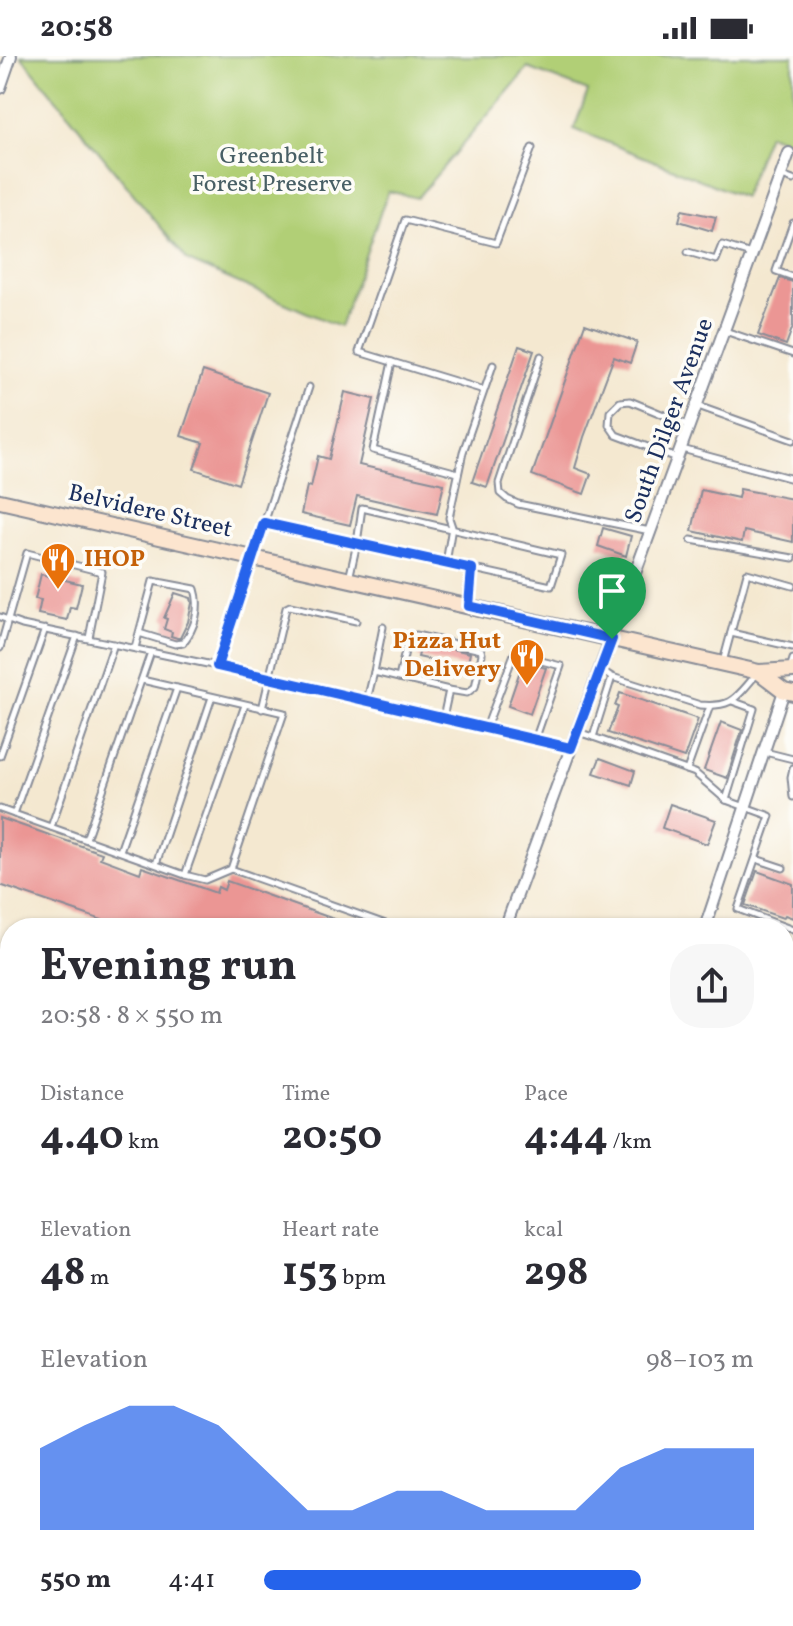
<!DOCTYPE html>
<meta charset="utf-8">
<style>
body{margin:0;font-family:Vollkorn,serif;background:#f7f7f7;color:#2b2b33;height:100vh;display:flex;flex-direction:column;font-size:30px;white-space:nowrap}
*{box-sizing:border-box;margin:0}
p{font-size:26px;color:#7c7c81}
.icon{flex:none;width:44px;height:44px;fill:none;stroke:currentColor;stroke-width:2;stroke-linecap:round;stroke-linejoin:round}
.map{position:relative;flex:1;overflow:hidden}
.drawer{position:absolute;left:0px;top:862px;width:794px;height:708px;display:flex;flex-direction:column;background:#fff;border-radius:32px 32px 0 0;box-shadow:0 2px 6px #0004}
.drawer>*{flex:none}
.pin{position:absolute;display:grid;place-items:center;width:68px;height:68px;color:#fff;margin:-82px -34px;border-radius:50% 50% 50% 0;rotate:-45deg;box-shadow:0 0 8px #0007}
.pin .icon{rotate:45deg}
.round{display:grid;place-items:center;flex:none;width:84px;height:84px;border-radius:32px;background:#f7f7f7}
.overview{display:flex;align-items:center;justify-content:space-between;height:136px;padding:0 40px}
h1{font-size:44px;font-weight:700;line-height:60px}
.metrics{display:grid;grid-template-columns:repeat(3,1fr);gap:12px;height:136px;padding:8px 40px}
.metrics div{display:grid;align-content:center}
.metrics b{font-size:40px;font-weight:700}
.metrics small{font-size:22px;font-weight:400}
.metrics p{font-size:22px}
.chart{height:224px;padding:16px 40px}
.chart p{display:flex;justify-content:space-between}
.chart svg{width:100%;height:144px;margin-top:8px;fill:#2563eb;opacity:.7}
ul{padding:0 40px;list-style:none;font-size:26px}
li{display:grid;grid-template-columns:128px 96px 1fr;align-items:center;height:60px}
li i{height:20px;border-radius:10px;background:#2563eb}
.status{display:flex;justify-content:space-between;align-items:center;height:56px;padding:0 40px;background:#fff;direction:ltr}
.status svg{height:22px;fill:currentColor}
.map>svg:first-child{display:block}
.green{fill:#b1cf76;stroke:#667f6a;stroke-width:2}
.building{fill:#eb9694}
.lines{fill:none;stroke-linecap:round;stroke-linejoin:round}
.service-casing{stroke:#888c97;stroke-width:9}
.minor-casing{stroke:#888c97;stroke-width:14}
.secondary-casing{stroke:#888c97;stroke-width:18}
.primary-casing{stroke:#888c97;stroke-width:20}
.path{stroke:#888c97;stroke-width:2;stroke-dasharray:2 6;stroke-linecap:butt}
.service{stroke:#fff;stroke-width:5}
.minor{stroke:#fff;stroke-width:10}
.secondary{stroke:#fce5cf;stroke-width:14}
.primary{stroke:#f7be87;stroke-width:16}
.route-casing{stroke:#fff;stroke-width:16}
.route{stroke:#2563eb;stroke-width:10}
.labels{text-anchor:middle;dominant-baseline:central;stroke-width:7;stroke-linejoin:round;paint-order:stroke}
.park-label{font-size:24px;fill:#485f65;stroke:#fdfcf7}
.street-label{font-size:24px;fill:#1b2f5e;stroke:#fdfcf7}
.food-label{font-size:24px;font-weight:bold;fill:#c56008;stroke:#fdfcf7;text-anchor:start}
</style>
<div class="status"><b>20:58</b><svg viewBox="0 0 49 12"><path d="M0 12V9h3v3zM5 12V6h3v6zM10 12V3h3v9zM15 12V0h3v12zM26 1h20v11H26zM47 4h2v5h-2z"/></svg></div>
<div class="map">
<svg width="793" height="1570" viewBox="0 0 793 1570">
<rect width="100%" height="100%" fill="#fdfcf7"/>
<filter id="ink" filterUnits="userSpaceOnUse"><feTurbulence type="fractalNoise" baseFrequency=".0125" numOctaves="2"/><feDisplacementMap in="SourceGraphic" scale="16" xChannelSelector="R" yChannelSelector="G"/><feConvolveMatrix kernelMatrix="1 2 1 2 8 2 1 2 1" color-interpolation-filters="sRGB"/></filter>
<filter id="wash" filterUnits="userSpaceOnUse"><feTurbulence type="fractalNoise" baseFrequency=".006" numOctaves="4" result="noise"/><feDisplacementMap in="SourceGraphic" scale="32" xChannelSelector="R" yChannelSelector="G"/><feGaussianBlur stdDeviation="1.8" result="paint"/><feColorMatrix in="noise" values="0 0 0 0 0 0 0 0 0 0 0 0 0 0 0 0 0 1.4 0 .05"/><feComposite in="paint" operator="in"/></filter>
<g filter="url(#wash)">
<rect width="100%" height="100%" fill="#f4e8d0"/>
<path class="green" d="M 21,0 L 793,0 L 793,87 L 768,78 L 743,141 L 574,73 L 588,35 L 528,12 L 417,142 L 388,135 L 340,271 L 188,205 Z"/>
<g id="blocks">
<g class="building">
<path d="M 682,154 L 716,161 L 712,175 L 679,165 Z"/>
<path d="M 780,222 L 793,226 L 793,270 L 786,289 L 758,279 Z"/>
<path d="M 585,268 L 637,286 L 630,307 L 614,301 L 584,381 L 575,412 L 591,418 L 584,438 L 532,419 Z"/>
<path d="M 519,290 L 534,295 L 487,431 L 472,426 Z"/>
<path d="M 203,315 L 268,337 L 238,428 L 194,413 L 203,387 L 181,380 Z"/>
<path d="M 345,336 L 374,343 L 359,409 L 444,428 L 437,458 L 357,440 L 350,469 L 301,458 L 307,430 L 311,431 L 318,400 L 329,403 Z"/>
<path d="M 740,433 L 793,443 L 793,486 L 744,475 L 742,486 L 692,475 L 701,434 L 738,442 Z"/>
<path d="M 603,472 L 631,480 L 626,500 L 598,490 Z"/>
<path d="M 56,516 L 66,519 L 65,524 L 82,528 L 76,552 L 70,551 L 67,564 L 38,558 L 41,544 L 35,543 L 41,518 L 55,522 Z"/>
<path d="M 175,537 L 191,542 L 192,547 L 188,566 L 180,582 L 177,582 L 171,580 L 172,576 L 164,573 L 167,563 L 164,562 Z"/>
<path d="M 422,586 L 470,597 L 467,612 L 418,601 Z"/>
<path d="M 523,606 L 546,612 L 530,658 L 508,650 Z"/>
<path d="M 620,637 L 698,663 L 684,702 L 608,677 L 618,651 L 615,650 Z"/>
<path d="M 721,666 L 742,674 L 727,722 L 704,714 Z"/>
<path d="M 600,702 L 635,715 L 631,729 L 594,717 Z"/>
<path d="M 670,748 L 716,764 L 707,788 L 662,772 Z"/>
<path d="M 0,762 L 102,797 L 100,802 L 140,817 L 142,811 L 216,837 L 218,831 L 224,834 L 227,825 L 359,872 L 125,872 L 0,829 Z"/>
<path d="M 757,815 L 793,828 L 793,862 L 785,859 L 783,862 L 745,849 Z"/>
<path d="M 0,1219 L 10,1239 L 10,1278 L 0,1257 Z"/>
<path d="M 83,1560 L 131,1560 L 128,1570 L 80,1570 Z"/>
</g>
</g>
</g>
<g filter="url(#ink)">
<use href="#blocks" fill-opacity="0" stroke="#888c97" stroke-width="2"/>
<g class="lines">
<defs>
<g id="service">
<path d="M 782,120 L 793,124"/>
<path d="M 793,167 L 776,215 L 793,221"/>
<path d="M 688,196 L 716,204 L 722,189 L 751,198"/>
<path d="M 725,275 L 793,298"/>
<path d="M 541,300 L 499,427 L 500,437 L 507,443 L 518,448 L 650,475"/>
<path d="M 392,306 L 373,394 L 458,417"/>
<path d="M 309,331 L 217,610 L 570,692"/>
<path d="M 484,334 L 359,296 L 405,164 L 496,187 L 532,92"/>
<path d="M 698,350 L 793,384"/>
<path d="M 682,393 L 793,423"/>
<path d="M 677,402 L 616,379 L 609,369 L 610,356 L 620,346 L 630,345 L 688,369"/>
<path d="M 362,452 L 561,499 L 551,530 L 357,487 Z"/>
<path d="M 264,467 L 357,487 L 349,523"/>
<path d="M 691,484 L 793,502"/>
<path d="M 446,507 L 452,471 L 449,462 L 463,396 L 493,309"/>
<path d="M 469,549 L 472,513"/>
<path d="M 0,561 L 22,569 L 217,610"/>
<path d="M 731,577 L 793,591"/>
<path d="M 0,592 L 27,497 L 102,516 L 89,582"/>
<path d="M 135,592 L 153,525 L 195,533 C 201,552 195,572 183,587 L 175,588 L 139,577"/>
<path d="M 723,606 L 747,517 L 793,530"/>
<path d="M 790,613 L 793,603"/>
<path d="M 374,616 L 383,571"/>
<path d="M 612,621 L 700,649 C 734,652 736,641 757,618"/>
<path d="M 399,622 L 407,586 L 416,579 L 481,594 L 482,598 L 475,631 L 467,637 L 449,634"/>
<path d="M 142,624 L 284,657 L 231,813"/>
<path d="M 367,644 L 374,616 L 449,634 L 443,662"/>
<path d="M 262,653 L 286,552 L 290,550 L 356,565"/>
<path d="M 486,672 L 514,598 L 561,610 L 535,684"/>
<path d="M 578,676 L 593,681 L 612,621 L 600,613"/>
<path d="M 593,681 L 695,717 L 726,744 L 770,760 L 738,853 L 793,874"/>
<path d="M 765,696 L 793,703"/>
<path d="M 0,700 L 45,573"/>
<path d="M 793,712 L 791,721 L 793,741"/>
<path d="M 687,714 L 710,650"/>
<path d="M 726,744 L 754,653 L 732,645"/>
<path d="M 0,753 L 185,819 L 205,824 L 231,813 L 397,872"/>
<path d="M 14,758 L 77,580"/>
<path d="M 51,771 L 114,588"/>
<path d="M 86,783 L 151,596"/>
<path d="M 120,795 L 177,632"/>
<path d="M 756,803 L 783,812"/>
<path d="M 156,808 L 212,641"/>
<path d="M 185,819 L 245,649"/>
<path d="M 0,924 L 10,927"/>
<path d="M 784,1006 L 793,1009"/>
<path d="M 784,1111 L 793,1115"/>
<path d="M 791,1263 L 793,1256"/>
<path d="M 784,1295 L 789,1283"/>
<path d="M 792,1337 L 793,1334"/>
<path d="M 784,1426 L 793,1404"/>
<path d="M 511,1570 L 514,1560"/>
<path d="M 658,1570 L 662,1560"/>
<path d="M 697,1570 L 701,1560"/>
</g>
<g id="minor">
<path d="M 0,32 L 11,0"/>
<path d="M 505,872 L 789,97"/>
<path d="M 705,872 L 784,635"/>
<path d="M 0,1080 L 10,1084"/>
<path d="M 0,1484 L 10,1456"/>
<path d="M 620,1561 L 647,1570"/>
<path d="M 173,1570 L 176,1560"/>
</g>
<g id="secondary">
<path d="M 0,445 L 759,616 L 793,614"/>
<path d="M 759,616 L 784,635 L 793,637"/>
</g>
<g id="primary">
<path d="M 784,1180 L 793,1159"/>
<path d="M 619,1570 L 623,1560"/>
</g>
</defs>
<use href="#service" class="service-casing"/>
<use href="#minor" class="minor-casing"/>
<use href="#secondary" class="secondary-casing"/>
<use href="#primary" class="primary-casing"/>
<path class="path" d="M 0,1365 L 10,1371"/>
<use href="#service" class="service"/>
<use href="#minor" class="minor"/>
<use href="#secondary" class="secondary"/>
<use href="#primary" class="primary"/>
</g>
</g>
<g class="lines" filter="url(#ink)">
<defs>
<path id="route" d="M 264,467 L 472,513 L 469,550 L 612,583 L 571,692 L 217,610 Z"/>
</defs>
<use href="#route" class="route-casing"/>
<use href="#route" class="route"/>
</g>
<defs>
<symbol id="restaurant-pin" viewBox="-11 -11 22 30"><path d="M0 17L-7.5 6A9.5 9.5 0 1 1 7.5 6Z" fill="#e8710a" stroke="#fdfcf7"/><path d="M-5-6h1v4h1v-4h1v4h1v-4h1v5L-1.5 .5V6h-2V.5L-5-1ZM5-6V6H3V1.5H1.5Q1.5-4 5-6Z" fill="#fff"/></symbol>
</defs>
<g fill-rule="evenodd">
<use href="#restaurant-pin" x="38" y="484" width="40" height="54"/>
<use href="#restaurant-pin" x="507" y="580" width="40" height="54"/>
</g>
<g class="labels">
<g class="park-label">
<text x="272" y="101">Greenbelt<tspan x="272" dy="28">Forest Preserve</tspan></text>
</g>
<g class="street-label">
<text transform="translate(670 365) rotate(-70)">South Dilger Avenue</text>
<text transform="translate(150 456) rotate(13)">Belvidere Street</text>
</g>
<g class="food-label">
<text x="84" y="504">IHOP</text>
<text x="501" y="586" text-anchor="end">Pizza Hut<tspan x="501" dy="28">Delivery</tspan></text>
</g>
</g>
</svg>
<div class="pin" style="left:612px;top:583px;background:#1e9e55"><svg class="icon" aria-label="arrive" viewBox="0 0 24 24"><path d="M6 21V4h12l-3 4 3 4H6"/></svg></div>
<section class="drawer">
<div class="overview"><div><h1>Evening run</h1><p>20:58 · 8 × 550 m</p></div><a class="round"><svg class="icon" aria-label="share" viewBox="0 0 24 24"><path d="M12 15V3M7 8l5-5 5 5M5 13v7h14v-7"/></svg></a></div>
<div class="metrics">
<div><p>Distance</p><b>4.40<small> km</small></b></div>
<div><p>Time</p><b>20:50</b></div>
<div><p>Pace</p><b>4:44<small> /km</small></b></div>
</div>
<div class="metrics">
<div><p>Elevation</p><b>48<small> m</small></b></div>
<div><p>Heart rate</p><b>153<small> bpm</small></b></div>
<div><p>kcal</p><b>298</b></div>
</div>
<div class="chart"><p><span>Elevation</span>98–103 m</p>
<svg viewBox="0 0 160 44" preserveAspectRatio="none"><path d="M0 44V19L10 12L20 6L30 6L40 12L50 25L60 38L70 38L80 32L90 32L100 38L110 38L120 38L130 25L140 19L150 19L160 19V44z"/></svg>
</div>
<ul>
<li><b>550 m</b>4:41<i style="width:77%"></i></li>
</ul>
</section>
</div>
